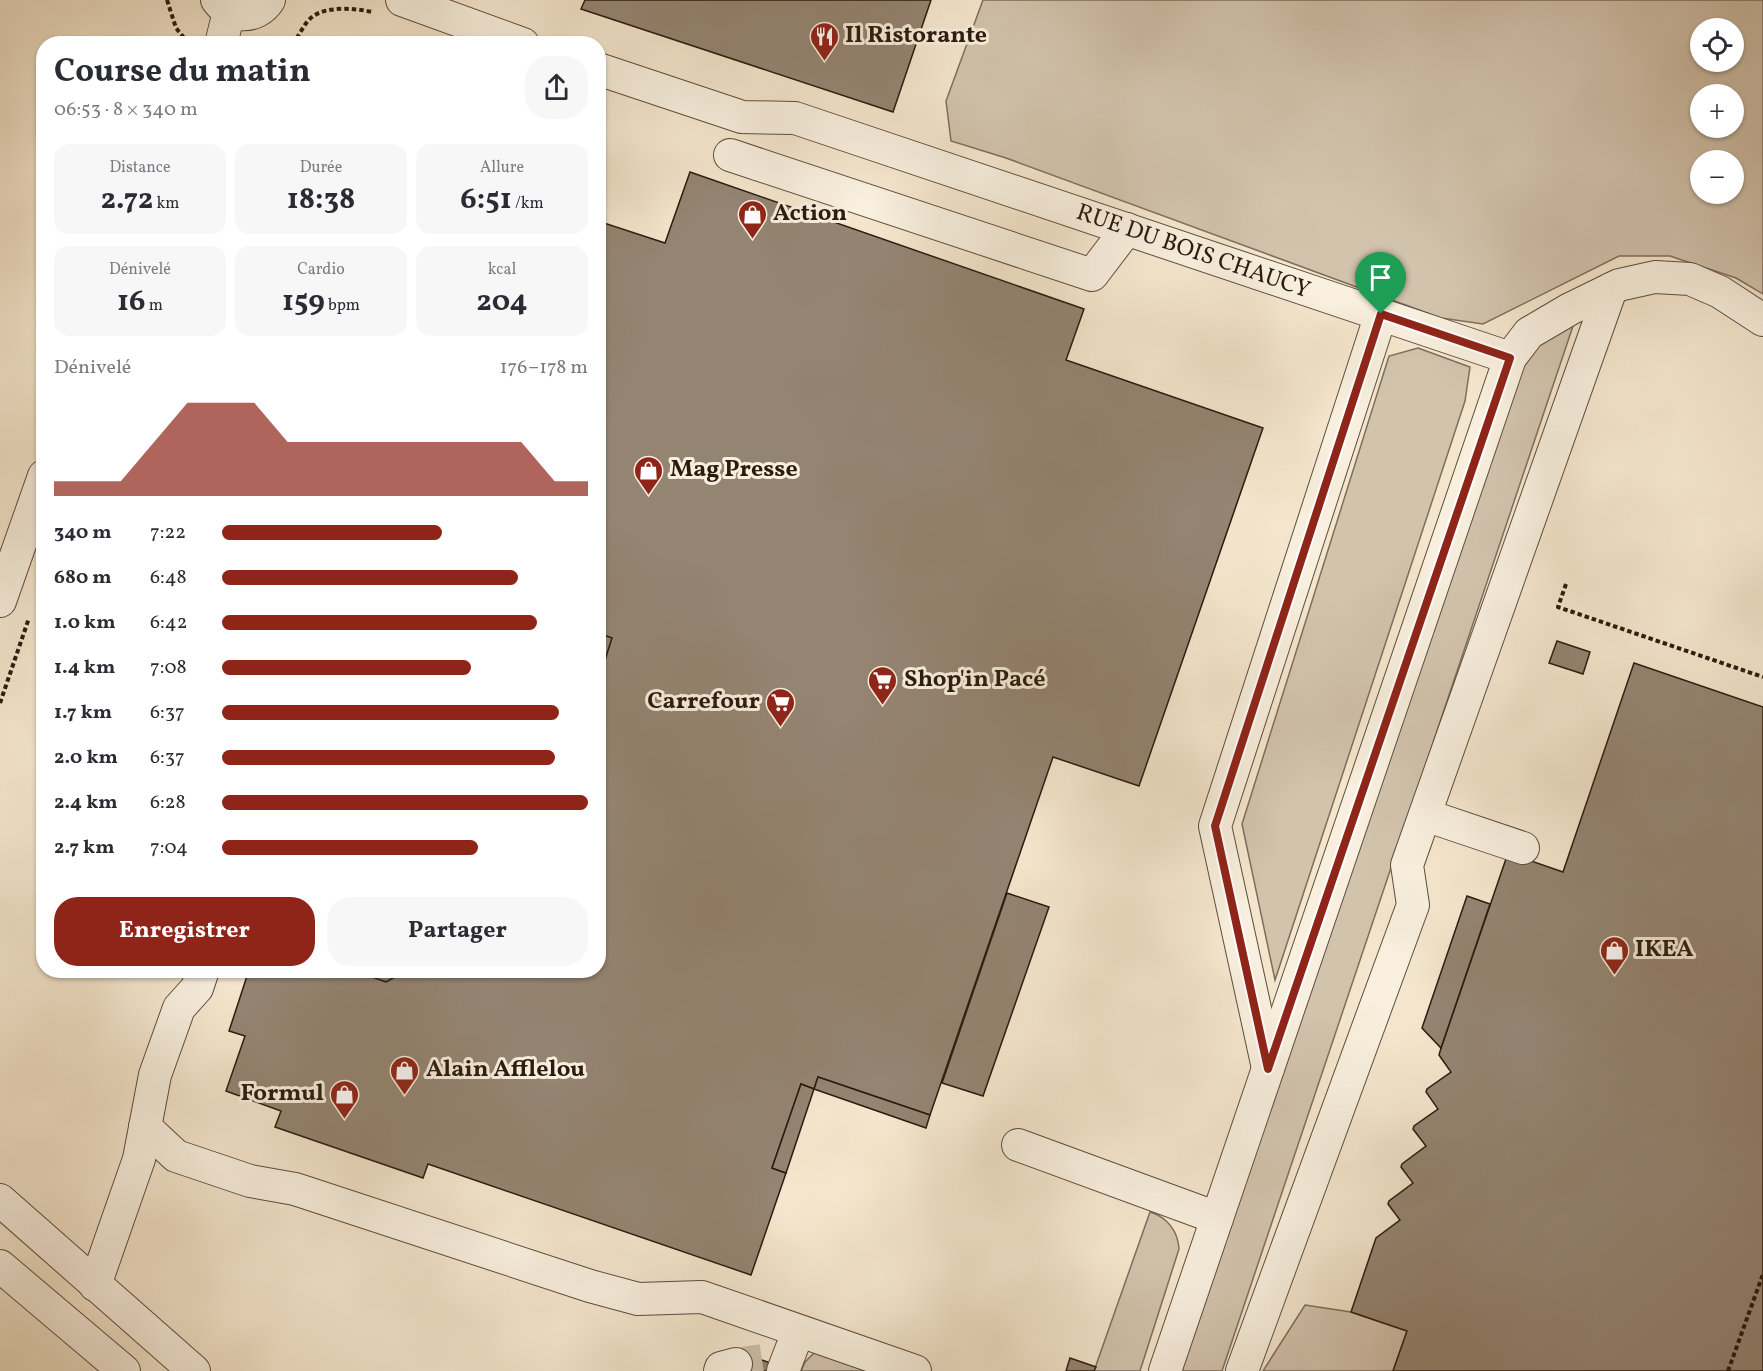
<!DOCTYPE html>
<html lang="fr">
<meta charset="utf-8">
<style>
body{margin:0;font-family:Vollkorn,serif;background:#f7f7f7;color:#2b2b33;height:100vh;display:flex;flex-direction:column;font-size:22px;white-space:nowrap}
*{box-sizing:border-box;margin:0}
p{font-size:20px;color:#7c7c81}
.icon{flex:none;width:33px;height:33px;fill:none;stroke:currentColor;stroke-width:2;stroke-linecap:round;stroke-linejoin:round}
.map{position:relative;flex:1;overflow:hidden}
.details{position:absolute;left:36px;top:36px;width:570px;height:942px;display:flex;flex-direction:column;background:#fff;border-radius:24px;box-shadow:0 2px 4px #0004}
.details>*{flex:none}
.buttons{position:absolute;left:1690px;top:18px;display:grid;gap:12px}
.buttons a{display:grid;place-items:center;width:54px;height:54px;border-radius:50%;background:#fff;box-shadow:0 2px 4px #0004;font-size:30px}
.pin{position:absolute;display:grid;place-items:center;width:51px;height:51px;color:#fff;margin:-62px -26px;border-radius:50% 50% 50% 0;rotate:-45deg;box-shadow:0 0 6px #0007}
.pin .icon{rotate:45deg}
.round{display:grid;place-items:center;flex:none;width:63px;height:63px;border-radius:24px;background:#f7f7f7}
.overview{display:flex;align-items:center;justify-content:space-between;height:102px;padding:0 18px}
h1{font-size:33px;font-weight:700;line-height:45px}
.stats{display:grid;grid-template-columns:repeat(3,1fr);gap:9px;height:102px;padding:6px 18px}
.stats div{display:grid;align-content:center;border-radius:15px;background:#f7f7f7;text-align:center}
.stats b{font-size:30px;font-weight:700}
.stats small{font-size:16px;font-weight:400}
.stats p{font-size:16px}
.chart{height:168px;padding:12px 18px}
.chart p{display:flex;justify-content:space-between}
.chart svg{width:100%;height:108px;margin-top:6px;fill:#8f2418;opacity:.7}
.primary-button{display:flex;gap:12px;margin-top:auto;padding:12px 18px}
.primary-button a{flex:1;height:69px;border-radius:24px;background:#8f2418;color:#fff;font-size:24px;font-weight:700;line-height:69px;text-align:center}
.primary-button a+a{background:#f7f7f7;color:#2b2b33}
ul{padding:0 18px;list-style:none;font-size:20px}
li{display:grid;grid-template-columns:96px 72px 1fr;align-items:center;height:45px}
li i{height:15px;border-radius:8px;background:#8f2418}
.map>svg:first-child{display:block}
.green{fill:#d2c3ad;stroke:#7e6e5e;stroke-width:1.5;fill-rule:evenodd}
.building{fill:#948472;stroke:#2b1a0f;stroke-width:1.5}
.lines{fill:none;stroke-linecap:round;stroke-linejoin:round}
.minor-tunnel{stroke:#ccbda7;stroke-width:32;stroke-dasharray:32 16;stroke-linecap:butt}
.minor-casing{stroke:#5d4d3e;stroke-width:34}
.path{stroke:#2b1a0f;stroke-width:4;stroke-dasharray:4.5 3;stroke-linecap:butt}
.minor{stroke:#f8efde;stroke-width:32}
.route-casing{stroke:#fff;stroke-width:12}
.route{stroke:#8f2418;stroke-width:8}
.labels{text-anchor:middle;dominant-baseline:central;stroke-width:6;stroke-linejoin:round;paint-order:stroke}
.poi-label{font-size:24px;font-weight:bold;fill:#2b1a0f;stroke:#f8efde;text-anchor:start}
.street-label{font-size:24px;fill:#2b1a0f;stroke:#f8efde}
</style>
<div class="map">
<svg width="1763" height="1371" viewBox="0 0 1763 1371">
<rect width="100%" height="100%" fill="#f4e6cd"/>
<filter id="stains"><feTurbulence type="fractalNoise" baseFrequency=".00333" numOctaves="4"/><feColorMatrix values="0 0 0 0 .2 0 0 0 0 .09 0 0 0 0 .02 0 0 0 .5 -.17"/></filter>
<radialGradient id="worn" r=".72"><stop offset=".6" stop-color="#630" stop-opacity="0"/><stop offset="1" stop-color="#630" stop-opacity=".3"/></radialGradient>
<g class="green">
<path d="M 983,0 L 1763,0 L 1763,294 L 1736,278 L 1670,256 L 1619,256 L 1483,324 L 1441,318 L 1006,158 L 951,141 L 946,101 ZM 1701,28 L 1734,28 L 1734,62 L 1701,62 ZM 1701,94 L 1734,94 L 1734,128 L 1701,128 ZM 1701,160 L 1734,160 L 1734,194 L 1701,194 Z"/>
<path d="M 1574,323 L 1222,1371 L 1177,1371 L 1521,366 L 1534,343 Z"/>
<path d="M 1418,348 L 1470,367 L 1465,401 L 1275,980 L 1242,824 L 1389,356 Z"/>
<path d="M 1150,1212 C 1167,1217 1178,1231 1179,1249 L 1140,1371 L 1094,1371 Z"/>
<path d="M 1305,1305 L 1351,1312 L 1407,1331 L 1393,1371 L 1263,1371 Z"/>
<path d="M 814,1353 L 866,1371 L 801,1371 L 805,1362 Z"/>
</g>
<g class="building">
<path d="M 585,0 L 931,0 L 893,112 L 581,9 Z"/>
<path d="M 690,172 L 1084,309 L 1066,360 L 1263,428 L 1139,786 L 1053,757 L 930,1115 L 818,1077 L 814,1089 L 801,1084 L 772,1168 L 786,1173 L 751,1275 L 428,1164 L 423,1178 L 275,1127 L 281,1111 L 226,1091 L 245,1036 L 229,1031 L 249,970 L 598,970 L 598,221 L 665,243 Z"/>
<path d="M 598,633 L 612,638 L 604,663 L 598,661 Z"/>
<path d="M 1557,641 L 1590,652 L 1583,674 L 1549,663 Z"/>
<path d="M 1634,663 L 1763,707 L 1763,1371 L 1393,1371 L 1407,1331 L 1351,1312 L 1376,1238 L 1400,1220 L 1388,1204 L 1389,1201 L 1413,1183 L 1401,1167 L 1402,1164 L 1426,1146 L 1413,1129 L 1414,1126 L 1438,1109 L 1426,1092 L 1427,1089 L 1451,1072 L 1439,1055 L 1441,1048 L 1508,853 L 1563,872 Z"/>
<path d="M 1007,893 L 1049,907 L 983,1096 L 942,1083 Z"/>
<path d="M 1467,896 L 1490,904 L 1441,1048 L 1422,1028 Z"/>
<path d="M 366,970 L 408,970 L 386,982 L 364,974 Z"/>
<path d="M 818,1077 L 930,1115 L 926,1128 L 814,1089 Z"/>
<path d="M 801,1084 L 814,1089 L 786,1173 L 772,1168 Z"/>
<path d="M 740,1352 L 773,1364 L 770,1371 L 734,1371 Z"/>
<path d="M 1070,1358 L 1096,1367 L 1094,1371 L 1066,1371 Z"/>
</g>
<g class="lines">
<path class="minor-tunnel" d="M 736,1364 L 762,1360"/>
<defs>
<g id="minor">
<path d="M 217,0 C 230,18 256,20 269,0"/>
<path d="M 402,0 L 523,44"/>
<path d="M 221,44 L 229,12"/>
<path d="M 598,69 L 742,117 L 795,118 L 1510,358"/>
<path d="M 730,155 L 1092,275 L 1127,229"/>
<path d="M 0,601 L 44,476"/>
<path d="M 1425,815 L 1523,848"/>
<path d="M 1268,1068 L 1215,826 L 1381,314"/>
<path d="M 145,1127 L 176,1156 L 250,1181 L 295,1189 L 590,1286 L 638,1299 L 702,1297 L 915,1371"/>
<path d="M 1018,1145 L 1217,1218"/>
<path d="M 0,1200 L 194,1371"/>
<path d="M 0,1266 L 124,1371"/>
<path d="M 95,1285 L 139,1159 L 155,1075 L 179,1008 L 197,988 L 203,970"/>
<path d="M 720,1371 L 721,1368 L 736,1364"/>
<path d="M 783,1371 L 798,1332"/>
<path d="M 1165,1371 L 1510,358 L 1529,333 L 1570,309 L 1619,285 L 1655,277 L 1690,279 L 1720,292 L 1763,320"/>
<path d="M 1242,1371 L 1413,905 L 1407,865 L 1611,289"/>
</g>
</defs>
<use href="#minor" class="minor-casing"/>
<g class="path">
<path d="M 167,0 L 176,28 L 189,44"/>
<path d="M 292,44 C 300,36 303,24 312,17 C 326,6 355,8 372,12"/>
<path d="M 1566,584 L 1558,607 L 1763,677"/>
<path d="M 0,703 L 29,618"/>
<path d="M 1728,1371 L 1763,1274"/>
</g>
<use href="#minor" class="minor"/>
</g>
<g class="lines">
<defs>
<path id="route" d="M 1381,314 L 1510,358 L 1268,1069 L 1215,826 Z"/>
</defs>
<use href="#route" class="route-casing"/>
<use href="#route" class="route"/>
</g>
<defs>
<symbol id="restaurant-pin" viewBox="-11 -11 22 30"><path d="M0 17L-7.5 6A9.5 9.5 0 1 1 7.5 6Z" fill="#8f2418" stroke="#f8efde"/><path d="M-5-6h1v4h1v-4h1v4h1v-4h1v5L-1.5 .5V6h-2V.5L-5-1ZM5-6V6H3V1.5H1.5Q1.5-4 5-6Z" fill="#fff"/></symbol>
<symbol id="shop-pin" viewBox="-11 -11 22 30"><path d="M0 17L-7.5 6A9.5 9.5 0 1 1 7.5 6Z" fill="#8f2418" stroke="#f8efde"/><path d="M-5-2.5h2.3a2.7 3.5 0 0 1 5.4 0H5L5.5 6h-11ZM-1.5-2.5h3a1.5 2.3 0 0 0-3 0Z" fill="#fff"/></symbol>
<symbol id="supermarket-pin" viewBox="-11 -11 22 30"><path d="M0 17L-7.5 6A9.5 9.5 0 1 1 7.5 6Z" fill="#8f2418" stroke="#f8efde"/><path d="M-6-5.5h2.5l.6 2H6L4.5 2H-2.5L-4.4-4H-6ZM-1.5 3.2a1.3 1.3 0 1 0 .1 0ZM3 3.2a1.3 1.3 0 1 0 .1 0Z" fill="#fff"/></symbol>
</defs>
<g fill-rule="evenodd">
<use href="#restaurant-pin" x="808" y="20" width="33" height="45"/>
<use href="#shop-pin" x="736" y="198" width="33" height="45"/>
<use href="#shop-pin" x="632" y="454" width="33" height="45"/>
<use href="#supermarket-pin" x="866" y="664" width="33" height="45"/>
<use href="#supermarket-pin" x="764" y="686" width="33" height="45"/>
<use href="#shop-pin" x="1598" y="934" width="33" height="45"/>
<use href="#shop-pin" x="388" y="1054" width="33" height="45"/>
<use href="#shop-pin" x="328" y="1078" width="33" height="45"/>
</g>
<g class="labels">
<g class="poi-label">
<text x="845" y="36">Il Ristorante</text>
<text x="773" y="214">Action</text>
<text x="670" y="470">Mag Presse</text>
<text x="904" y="680">Shop'in Pacé</text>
<text x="760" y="702" text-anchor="end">Carrefour</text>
<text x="1635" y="950">IKEA</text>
<text x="426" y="1070">Alain Afflelou</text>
<text x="324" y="1094" text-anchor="end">Formul</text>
</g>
<g class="street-label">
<text transform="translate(1193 252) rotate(19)">RUE DU BOIS CHAUCY</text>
</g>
</g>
<rect width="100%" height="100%" filter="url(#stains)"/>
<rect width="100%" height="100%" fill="url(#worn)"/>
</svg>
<div class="buttons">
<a><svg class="icon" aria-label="locate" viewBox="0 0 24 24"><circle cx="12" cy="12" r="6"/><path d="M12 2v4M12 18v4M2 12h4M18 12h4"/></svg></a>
<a>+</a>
<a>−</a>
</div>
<div class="pin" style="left:1381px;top:314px;background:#1e9e55"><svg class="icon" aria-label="arrive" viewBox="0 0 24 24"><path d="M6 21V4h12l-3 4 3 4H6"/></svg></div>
<section class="details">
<div class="overview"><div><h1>Course du matin</h1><p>06:53 · 8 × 340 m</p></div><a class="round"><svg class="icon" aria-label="share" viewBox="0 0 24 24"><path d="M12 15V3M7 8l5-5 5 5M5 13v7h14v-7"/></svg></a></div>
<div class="stats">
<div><p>Distance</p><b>2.72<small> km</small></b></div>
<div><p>Durée</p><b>18:38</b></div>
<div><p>Allure</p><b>6:51<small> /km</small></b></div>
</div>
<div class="stats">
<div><p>Dénivelé</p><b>16<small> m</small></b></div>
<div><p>Cardio</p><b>159<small> bpm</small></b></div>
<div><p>kcal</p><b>204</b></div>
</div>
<div class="chart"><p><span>Dénivelé</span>176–178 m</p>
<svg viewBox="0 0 160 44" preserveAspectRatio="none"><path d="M0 44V38L10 38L20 38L30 22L40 6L50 6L60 6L70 22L80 22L90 22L100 22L110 22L120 22L130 22L140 22L150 38L160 38V44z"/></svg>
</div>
<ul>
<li><b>340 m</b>7:22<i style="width:60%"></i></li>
<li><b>680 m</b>6:48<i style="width:81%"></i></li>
<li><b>1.0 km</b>6:42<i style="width:86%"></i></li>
<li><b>1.4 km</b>7:08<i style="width:68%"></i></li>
<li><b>1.7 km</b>6:37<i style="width:92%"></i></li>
<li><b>2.0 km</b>6:37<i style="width:91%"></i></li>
<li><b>2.4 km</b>6:28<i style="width:100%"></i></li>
<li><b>2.7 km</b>7:04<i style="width:70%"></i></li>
</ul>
<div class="primary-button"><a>Enregistrer</a><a>Partager</a></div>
</section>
</div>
